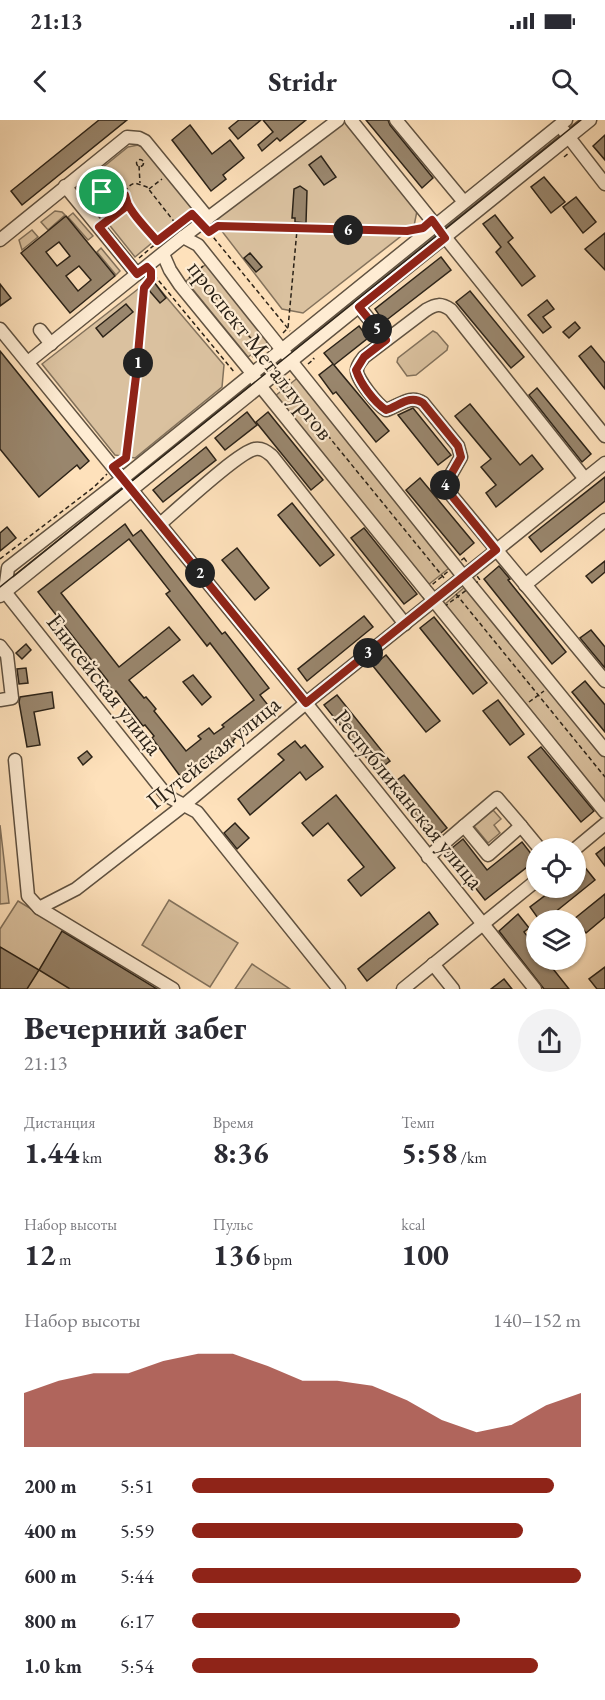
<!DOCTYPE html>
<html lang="ru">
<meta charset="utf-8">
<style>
body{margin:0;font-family:"EB Garamond",serif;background:#f2f2f3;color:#2b2b33;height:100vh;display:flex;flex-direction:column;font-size:22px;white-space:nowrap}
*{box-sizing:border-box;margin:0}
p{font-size:20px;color:#7c7c81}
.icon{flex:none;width:33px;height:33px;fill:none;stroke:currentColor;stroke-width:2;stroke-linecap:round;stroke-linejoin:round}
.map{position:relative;height:869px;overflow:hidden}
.panel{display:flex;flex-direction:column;background:#fff;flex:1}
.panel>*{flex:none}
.fabs{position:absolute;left:526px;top:718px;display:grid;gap:12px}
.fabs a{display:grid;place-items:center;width:60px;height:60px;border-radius:50%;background:#fff;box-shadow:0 2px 4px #0004;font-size:30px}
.pin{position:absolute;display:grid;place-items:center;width:51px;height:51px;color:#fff;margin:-26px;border:3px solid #fff;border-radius:50%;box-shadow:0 2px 6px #0007}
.km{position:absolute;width:30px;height:30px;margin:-15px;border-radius:50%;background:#222;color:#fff;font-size:16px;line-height:30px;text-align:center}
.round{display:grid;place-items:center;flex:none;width:63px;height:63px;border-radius:32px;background:#f2f2f3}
.overview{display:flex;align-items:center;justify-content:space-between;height:102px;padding:0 24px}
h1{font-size:33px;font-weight:700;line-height:45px}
.metrics{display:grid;grid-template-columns:repeat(3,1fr);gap:9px;height:102px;padding:6px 24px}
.metrics div{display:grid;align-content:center}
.metrics b{font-size:30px;font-weight:700}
.metrics small{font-size:16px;font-weight:400}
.metrics p{font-size:16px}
.chart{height:168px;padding:12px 24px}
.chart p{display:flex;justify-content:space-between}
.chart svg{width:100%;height:108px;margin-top:6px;fill:#8f2418;opacity:.7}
ul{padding:0 24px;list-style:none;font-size:20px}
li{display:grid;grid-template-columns:96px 72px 1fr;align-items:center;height:45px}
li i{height:15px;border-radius:8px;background:#8f2418}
.status{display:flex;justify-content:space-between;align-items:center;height:42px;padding:0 30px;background:#fff;direction:ltr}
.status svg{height:16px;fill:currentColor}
header{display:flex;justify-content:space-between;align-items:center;height:78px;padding:0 24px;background:#fff;font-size:27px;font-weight:700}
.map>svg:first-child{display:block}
.green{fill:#dac19f;stroke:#83725c;stroke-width:1.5}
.building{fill:#99866d;stroke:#2c2318;stroke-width:1.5;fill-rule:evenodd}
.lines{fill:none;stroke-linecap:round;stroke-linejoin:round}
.minor-casing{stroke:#605241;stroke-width:15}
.path{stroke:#2c2318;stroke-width:1.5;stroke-dasharray:4.5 3;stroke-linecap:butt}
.minor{stroke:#feecd3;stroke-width:12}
.tram{stroke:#2c2318;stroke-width:1.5}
.route-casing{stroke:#fff;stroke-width:12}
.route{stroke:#8f2418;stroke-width:8}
.labels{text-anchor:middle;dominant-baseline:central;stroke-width:4.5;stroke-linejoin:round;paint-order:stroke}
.street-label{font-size:24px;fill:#2c2318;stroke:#feecd3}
</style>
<div class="status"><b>21:13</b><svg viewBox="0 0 49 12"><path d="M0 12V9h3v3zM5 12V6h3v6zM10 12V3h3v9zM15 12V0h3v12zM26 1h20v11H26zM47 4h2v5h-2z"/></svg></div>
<header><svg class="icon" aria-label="back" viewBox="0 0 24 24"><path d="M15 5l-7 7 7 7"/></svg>Stridr<svg class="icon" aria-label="search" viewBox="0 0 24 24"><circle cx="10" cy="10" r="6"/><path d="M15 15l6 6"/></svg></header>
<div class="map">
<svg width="605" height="869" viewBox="0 0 605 869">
<rect width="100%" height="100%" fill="#fee1bb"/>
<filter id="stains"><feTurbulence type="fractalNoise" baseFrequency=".00333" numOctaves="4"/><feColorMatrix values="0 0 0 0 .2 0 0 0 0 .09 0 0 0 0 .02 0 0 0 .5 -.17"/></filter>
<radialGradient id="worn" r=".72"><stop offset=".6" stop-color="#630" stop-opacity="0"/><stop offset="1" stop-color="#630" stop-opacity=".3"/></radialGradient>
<g class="green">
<path d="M 344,1 L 417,91 L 414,106 L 303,193 L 282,189 L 214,101 Z"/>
<path d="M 138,25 L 147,29 L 194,88 L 135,137 L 83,72 L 86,61 L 128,27 Z"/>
<path d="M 55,91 L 62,92 L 65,95 L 48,110 L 41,102 Z"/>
<path d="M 73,93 L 93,116 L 88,120 L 68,97 Z"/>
<path d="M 32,110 L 38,117 L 22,130 L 19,120 Z"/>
<path d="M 101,128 L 120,151 L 116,155 L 97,132 Z"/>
<path d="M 206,144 L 268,222 L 248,237 L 186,161 Z"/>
<path d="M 151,159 L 224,245 L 222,267 L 135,338 L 115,335 L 42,244 Z"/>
<path d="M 433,211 L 437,213 L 448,226 L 447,230 L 416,255 L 407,256 L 397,242 L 398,238 Z"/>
<path d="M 300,256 L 453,445 L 428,465 L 275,276 Z"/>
<path d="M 467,465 L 605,637 L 605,682 L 445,484 Z"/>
<path d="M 493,690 L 501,699 L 494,705 L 500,713 L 488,723 L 474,706 Z"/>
<path d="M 0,705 L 9,783 L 0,784 Z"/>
<path d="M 169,780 L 238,823 L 210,867 L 142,825 Z"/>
<path d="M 18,781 L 165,869 L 0,869 L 0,809 Z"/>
<path d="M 252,844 L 290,869 L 235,869 Z"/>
</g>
<g class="building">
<path d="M 99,0 L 127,0 L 22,85 L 11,71 Z"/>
<path d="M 239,0 L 261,0 L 238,19 L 229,8 Z"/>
<path d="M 263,0 L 306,0 L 280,21 L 277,18 L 262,31 L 258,25 L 273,12 Z"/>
<path d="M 366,0 L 388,0 L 390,5 L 433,58 L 422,68 Z"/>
<path d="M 190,5 L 212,34 L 230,20 L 244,38 L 223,55 L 226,59 L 211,71 L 172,20 Z"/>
<path d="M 605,15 L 605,40 L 593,26 Z"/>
<path d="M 321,36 L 336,57 L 324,65 L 309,45 Z"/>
<path d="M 544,57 L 565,82 L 551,93 L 531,67 Z"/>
<path d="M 300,66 L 307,71 L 306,103 L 295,102 L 295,98 L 292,98 L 294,69 Z"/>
<path d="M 576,77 L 596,102 L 583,113 L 563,87 Z"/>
<path d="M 495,95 L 513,118 L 508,122 L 535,156 L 522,166 L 496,132 L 501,127 L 483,104 Z"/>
<path d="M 66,96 L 115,156 L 70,193 L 21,133 ZM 59,122 L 70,136 L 57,146 L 46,132 ZM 79,146 L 91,160 L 78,171 L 66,156 Z"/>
<path d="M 605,113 L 605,150 L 585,129 Z"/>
<path d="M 250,133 L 262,147 L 256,152 L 244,138 Z"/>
<path d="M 441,137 L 451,150 L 384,202 L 375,189 Z"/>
<path d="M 154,162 L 166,178 L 160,183 L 147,168 Z"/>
<path d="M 0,164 L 11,178 L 0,186 Z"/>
<path d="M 470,171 L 524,237 L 511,248 L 456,182 Z"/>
<path d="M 547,180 L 554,189 L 543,197 L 551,207 L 543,213 L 528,195 Z"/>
<path d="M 126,184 L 133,192 L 103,217 L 96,208 Z"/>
<path d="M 575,202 L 580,208 L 569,218 L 563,212 Z"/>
<path d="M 359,206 L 368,218 L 334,245 L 389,311 L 376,322 L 336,272 L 333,274 L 319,255 L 333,244 L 324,233 Z"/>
<path d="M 591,226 L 605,243 L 605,269 L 579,236 Z"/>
<path d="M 0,231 L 89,341 L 80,349 L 77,345 L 39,377 L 0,329 Z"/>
<path d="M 537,268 L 591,334 L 582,342 L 529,275 Z"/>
<path d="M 470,284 L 520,345 L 532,335 L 543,349 L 496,387 L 486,373 L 496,365 L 481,347 L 491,339 L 455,296 Z"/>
<path d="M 413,288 L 451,335 L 438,345 L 398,295 Z"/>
<path d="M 247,292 L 257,305 L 225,330 L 215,318 Z"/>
<path d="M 268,292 L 323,360 L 311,370 L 256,302 Z"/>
<path d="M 206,327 L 216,340 L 163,382 L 153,370 Z"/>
<path d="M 605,357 L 605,381 L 541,432 L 529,417 Z"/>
<path d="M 420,358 L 474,423 L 460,435 L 406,370 Z"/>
<path d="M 292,383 L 334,435 L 320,446 L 278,395 Z"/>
<path d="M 125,404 L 133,416 L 141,410 L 222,514 L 225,512 L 269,568 L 260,575 L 271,589 L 238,615 L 233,621 L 234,623 L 221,634 L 219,631 L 191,654 L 190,651 L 183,656 L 180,656 L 152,618 L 154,616 L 145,605 L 143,606 L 116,571 L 114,572 L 106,562 L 108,561 L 38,472 ZM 129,419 L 170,471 L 166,474 L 207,526 L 210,523 L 254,580 L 222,605 L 224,607 L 214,614 L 209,608 L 198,616 L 201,619 L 186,631 L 154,591 L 156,589 L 152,584 L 146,577 L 144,578 L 129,560 L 180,520 L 169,507 L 119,547 L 61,473 Z"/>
<path d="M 7,407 L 16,418 L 0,431 L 0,413 Z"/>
<path d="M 364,408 L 417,474 L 404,484 L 351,418 Z"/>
<path d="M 237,428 L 269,468 L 255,480 L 222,440 Z"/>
<path d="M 605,441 L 605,452 L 592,463 L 586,456 Z"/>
<path d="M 499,446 L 510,459 L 508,460 L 566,532 L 552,544 L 484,459 Z"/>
<path d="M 364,496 L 373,507 L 307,561 L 298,549 Z"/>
<path d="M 434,497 L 487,563 L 473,574 L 420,508 Z"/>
<path d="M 591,510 L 605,527 L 605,548 L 580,518 Z"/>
<path d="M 26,524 L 31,530 L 22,539 L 16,533 Z"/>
<path d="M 386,535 L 440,601 L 426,612 L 373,546 Z"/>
<path d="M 26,548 L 28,563 L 19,564 L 17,549 Z"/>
<path d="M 193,555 L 211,577 L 202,585 L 183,562 Z"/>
<path d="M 585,561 L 605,585 L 605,612 L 572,572 Z"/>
<path d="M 52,572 L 54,588 L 34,592 L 40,625 L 27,627 L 19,582 L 20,577 Z"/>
<path d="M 337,575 L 390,641 L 377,651 L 324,585 Z"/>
<path d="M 498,580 L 524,614 L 510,625 L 483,591 Z"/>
<path d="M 295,621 L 301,628 L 305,625 L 323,647 L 306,660 L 300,652 L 250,695 L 238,679 L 284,640 L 278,634 Z"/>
<path d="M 541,627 L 594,691 L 581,702 L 528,637 Z"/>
<path d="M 87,631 L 92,637 L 83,645 L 78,638 Z"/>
<path d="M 404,655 L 447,708 L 431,721 L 388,667 Z"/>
<path d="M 336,675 L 395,748 L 361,776 L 348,760 L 364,747 L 328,703 L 313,716 L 302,703 Z"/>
<path d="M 235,703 L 249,718 L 237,729 L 224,713 Z"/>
<path d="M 463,719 L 487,750 L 522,722 L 536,740 L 485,780 L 447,732 Z"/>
<path d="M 605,727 L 605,746 L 596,734 Z"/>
<path d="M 583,745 L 595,760 L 544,801 L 540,801 L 530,787 L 555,768 L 576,768 L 576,751 Z"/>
<path d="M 605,774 L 605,797 L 586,813 L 574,799 Z"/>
<path d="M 429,792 L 438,804 L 367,861 L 358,849 Z"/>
<path d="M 518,794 L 529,808 L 524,812 L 537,829 L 537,840 L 546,840 L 569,869 L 544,869 L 499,811 Z"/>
<path d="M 62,811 L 157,869 L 70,869 L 39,850 Z"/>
<path d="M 0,827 L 39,850 L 27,869 L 0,869 Z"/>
<path d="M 605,847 L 605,869 L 597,869 L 589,859 Z"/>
<path d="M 504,859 L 512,869 L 491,869 Z"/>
</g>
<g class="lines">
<defs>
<g id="minor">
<path d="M 351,0 L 605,316"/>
<path d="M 396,0 L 464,82"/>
<path d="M 564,11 L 605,64"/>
<path d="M 65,66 L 137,154 L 183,117 L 198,125 L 463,456 L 605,630"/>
<path d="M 208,98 L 338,0"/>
<path d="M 0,120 L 127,17 L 139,18 L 145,21 L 208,98 L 183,117"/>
<path d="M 163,134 L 170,150 L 180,165 L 252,253 L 257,262 L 605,692"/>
<path d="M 359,187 L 386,220"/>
<path d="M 0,209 L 306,583 L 535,869"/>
<path d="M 40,210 L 51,224"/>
<path d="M 28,242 L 137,154"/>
<path d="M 585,359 L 451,190 C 441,183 436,184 426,190 L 364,237 C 361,241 357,245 357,250 C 356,259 378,285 386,290 C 399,286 410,274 423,283 L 458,326 L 461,337 L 445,365 L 447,370 L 605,561"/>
<path d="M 160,404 C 177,390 238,332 255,329 C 263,328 267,332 272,336 L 405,504"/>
<path d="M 525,465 L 605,400"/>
<path d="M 5,471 L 8,448 L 122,359 L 566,0"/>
<path d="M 5,472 L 167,676 L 197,692 L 339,869"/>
<path d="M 0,476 L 590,0"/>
<path d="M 0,526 L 7,535 L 12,578 L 0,580"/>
<path d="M 15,640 L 28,776 L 39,788 L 173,869"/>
<path d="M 464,706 L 497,678 L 521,706"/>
<path d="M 575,729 L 605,704"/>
<path d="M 428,737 L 464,706 L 488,735 L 521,706 L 540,729"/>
<path d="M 39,788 L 76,769 L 184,685 L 306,583 L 605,343"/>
<path d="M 433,844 L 453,869"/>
<path d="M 403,869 L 537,760"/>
</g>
</defs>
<use href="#minor" class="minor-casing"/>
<g class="path">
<path d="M 564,37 L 569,33"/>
<circle cx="140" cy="43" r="3.5"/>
<path d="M 139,46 L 140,63"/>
<path d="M 84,67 L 102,70"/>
<path d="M 149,69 L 162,59"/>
<path d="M 109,72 L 104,75 L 101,71 L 106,68 L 109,72 L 124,75"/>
<path d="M 106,101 L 127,86"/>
<path d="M 210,111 L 218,106 L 413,110"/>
<path d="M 209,112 L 290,211"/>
<path d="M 157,121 L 126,82 C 123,73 126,66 135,63 L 147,67 L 176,104"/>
<path d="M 139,138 L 192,93"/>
<path d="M 195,153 L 261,230"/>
<path d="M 154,155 L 235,253"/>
<path d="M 189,158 L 203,146"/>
<path d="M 283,213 L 288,208 L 297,110"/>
<path d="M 252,237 L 265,227"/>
<path d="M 308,244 L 314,239 L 313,238"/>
<path d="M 285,263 L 444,458"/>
<path d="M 277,269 L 290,259"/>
<path d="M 122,341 L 126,338 L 136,256 L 143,168 L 151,156"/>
<path d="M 464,438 L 480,460 L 437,492 L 421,474 Z"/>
<path d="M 0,439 L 94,367 L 107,354"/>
<path d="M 456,474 L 605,657"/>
<path d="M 529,582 L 544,571"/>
</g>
<use href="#minor" class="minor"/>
<path class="tram" d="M 0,467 L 581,0"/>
</g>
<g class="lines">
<defs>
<path id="route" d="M 102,72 L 105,75 L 109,72 L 125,75 L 128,85 L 99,107 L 137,154 L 147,147 L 151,151 L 151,159 L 144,168 L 136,256 L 126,338 L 113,347 L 306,583 L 496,430 L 447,370 L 445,365 L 461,337 L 458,326 L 423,283 C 410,274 399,286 386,290 C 374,282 360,263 356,250 L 364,237 L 386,220 L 359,187 L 445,118 L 432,100 L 423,108 L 407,111 L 218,106 L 209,112 L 192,94 L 157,121 C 148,110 126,89 125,75 L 109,72 L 106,68 L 102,69 L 102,72"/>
</defs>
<use href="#route" class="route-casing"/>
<use href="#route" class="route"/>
</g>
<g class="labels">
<g class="street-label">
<text transform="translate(261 230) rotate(52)">проспект Металлургов</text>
<text transform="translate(105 564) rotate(52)">Енисейская улица</text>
<text transform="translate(213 632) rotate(-39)">Путейская улица</text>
<text transform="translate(409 679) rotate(51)">Республиканская улица</text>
</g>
</g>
<rect width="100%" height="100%" filter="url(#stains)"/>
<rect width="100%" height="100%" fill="url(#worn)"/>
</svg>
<div class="fabs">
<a><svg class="icon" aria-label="locate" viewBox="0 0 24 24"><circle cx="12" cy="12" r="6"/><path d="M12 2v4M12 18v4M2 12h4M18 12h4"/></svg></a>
<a><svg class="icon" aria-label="layers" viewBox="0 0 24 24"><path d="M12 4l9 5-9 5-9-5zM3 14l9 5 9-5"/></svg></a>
</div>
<div class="pin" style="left:102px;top:72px;background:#1e9e55"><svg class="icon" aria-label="arrive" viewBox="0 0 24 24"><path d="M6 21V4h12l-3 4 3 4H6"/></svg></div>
<b class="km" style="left:138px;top:243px">1</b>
<b class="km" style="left:200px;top:453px">2</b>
<b class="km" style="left:368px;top:533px">3</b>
<b class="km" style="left:445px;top:365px">4</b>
<b class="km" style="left:377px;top:209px">5</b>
<b class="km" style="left:348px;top:110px">6</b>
</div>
<section class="panel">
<div class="overview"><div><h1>Вечерний забег</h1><p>21:13</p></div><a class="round"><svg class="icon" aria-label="share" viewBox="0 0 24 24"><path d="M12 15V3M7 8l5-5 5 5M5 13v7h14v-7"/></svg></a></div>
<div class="metrics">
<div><p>Дистанция</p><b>1.44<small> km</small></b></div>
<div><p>Время</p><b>8:36</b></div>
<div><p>Темп</p><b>5:58<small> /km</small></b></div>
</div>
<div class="metrics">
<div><p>Набор высоты</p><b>12<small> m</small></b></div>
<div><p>Пульс</p><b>136<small> bpm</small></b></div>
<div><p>kcal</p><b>100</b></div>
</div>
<div class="chart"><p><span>Набор высоты</span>140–152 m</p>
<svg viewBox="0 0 160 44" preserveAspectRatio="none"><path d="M0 44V22L10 17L20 14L30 14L40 9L50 6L60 6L70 11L80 17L90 17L100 19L110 25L120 33L130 38L140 35L150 27L160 22V44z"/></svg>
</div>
<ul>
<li><b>200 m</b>5:51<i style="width:93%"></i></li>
<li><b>400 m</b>5:59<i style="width:85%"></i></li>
<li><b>600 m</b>5:44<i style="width:100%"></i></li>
<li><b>800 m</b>6:17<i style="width:69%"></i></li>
<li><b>1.0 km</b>5:54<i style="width:89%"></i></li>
</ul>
</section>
